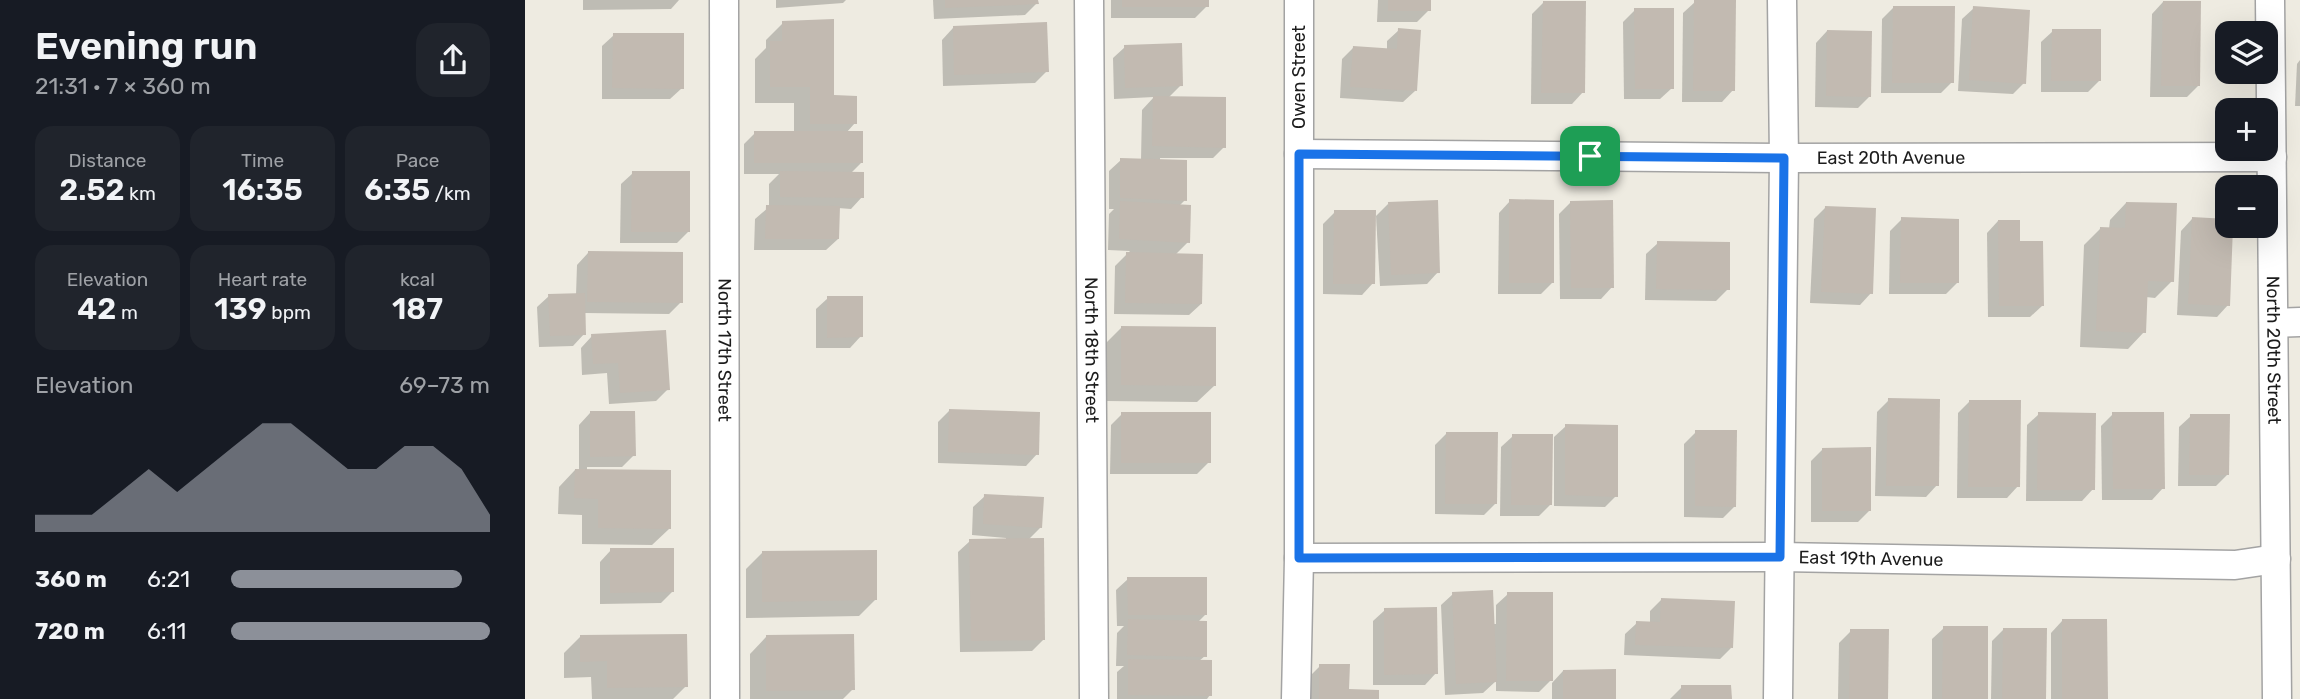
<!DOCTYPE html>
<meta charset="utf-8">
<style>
body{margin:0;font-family:Rubik,sans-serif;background:#20242c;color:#f1f3f6;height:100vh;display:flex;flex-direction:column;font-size:26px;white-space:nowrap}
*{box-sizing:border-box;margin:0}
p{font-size:23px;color:#9ea1a6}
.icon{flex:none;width:38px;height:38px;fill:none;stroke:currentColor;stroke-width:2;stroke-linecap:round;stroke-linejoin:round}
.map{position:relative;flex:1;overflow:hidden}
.panel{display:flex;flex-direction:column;background:#171b24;width:525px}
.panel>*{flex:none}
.controls{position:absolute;left:1690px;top:21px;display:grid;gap:14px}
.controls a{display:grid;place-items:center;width:63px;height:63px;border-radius:14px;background:#171b24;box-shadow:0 7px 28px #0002;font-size:35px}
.pin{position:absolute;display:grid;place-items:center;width:60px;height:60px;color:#fff;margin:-30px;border-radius:14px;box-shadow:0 4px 10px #0006}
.round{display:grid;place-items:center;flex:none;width:74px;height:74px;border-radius:21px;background:#20242c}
.head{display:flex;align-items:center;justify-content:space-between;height:119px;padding:0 35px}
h1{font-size:38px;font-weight:600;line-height:52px}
.stats{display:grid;grid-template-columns:repeat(3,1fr);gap:10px;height:119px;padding:7px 35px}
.stats div{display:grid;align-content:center;border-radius:18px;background:#20242c;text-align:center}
.stats b{font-size:30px;font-weight:600}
.stats small{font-size:19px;font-weight:400}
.stats p{font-size:19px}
.chart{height:196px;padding:14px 35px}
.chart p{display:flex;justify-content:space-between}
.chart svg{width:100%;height:126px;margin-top:7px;fill:#8c9099;opacity:.7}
ul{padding:0 35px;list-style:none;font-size:23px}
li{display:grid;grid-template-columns:112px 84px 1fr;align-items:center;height:52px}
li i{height:18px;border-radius:9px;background:#8c9099}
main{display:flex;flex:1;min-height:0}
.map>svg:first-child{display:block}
.shadow{fill:#0003}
.building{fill:#c2bab1}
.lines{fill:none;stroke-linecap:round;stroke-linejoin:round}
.street-casing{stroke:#a3a3a3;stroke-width:31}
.street{stroke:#fff;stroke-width:28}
.route-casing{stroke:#fff;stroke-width:14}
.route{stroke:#1a73e8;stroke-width:9}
.labels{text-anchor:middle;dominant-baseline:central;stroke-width:7;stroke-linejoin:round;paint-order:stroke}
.street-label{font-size:18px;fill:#1c1c1c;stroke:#fff}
</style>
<main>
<section class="panel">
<div class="head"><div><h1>Evening run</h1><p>21:31 · 7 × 360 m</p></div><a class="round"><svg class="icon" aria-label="share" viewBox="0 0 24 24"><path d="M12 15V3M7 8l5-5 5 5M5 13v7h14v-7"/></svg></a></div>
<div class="stats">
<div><p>Distance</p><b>2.52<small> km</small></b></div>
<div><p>Time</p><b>16:35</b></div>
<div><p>Pace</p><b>6:35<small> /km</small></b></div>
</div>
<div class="stats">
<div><p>Elevation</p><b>42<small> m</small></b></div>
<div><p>Heart rate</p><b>139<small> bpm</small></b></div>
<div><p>kcal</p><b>187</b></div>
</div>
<div class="chart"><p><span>Elevation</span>69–73 m</p>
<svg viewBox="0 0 160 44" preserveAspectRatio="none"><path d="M0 44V38L10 38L20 38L30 30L40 22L50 30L60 22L70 14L80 6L90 6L100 14L110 22L120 22L130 14L140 14L150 22L160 38V44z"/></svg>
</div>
<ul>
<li><b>360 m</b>6:21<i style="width:89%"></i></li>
<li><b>720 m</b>6:11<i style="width:100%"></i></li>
</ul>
</section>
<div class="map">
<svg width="1775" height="699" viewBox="0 0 1775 699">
<rect width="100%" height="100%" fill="#eeebe1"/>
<g class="shadow">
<path d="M 58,0 L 154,0 L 146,9 L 58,10 Z"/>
<path d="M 251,0 L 321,0 L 318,3 L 251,8 Z"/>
<path d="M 408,0 L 512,0 L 512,3 L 500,15 L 409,19 Z"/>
<path d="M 586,0 L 682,0 L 682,6 L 670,18 L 586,18 Z"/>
<path d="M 853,0 L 904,0 L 904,10 L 892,22 L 852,22 Z"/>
<path d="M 1019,2 L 1058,92 L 1047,104 L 1006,104 L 1007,14 Z"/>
<path d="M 1170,2 L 1208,90 L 1197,102 L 1157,102 L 1158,13 Z"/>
<path d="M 1638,2 L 1673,86 L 1662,97 L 1625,97 L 1627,14 Z"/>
<path d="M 1369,7 L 1427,82 L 1416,93 L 1356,93 L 1357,19 Z"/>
<path d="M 1449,8 L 1499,83 L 1488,94 L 1433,91 L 1437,19 Z"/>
<path d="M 1110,10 L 1147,88 L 1135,99 L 1099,99 L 1098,22 Z"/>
<path d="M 258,23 L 308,97 L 330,123 L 321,133 L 336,163 L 326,173 L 337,197 L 326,209 L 313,208 L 313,239 L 301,250 L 229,250 L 230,219 L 244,207 L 244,184 L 254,174 L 219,174 L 219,144 L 230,133 L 269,133 L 269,103 L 230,103 L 230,59 L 241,48 L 241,40 Z"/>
<path d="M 428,28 L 522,71 L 510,83 L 418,86 L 417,40 Z"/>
<path d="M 874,30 L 890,91 L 878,102 L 815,98 L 817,59 L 828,48 L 862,50 L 862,41 Z"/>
<path d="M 1302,31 L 1344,97 L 1333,108 L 1290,107 L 1291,43 Z"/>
<path d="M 1528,31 L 1575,80 L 1563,92 L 1516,92 L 1516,42 Z"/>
<path d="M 89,35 L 157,88 L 145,99 L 77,99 L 77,46 Z"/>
<path d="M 600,47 L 656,85 L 643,98 L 699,147 L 688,158 L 635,158 L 635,161 L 660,200 L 654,206 L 663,242 L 650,255 L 676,304 L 664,315 L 589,314 L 590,266 L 605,251 L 583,250 L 584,214 L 589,209 L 584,209 L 584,171 L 596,160 L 616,160 L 617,110 L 629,97 L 589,99 L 588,58 Z"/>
<path d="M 1775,60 L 1775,106 L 1770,106 L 1772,64 Z"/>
<path d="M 108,173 L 164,231 L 152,243 L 95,243 L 96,184 Z"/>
<path d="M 985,201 L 1028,282 L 1016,294 L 973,294 L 974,213 Z"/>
<path d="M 1046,202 L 1087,287 L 1076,299 L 1035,299 L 1034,214 Z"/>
<path d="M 1601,203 L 1647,281 L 1630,298 L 1621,297 L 1619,332 L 1603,349 L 1555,347 L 1559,245 L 1575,229 L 1584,229 L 1585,220 Z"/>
<path d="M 863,204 L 913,272 L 902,284 L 855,286 L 851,216 Z"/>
<path d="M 1300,208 L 1346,293 L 1335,305 L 1285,303 L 1289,219 Z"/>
<path d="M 810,212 L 848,283 L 837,295 L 798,294 L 798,224 Z"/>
<path d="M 1377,219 L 1433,282 L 1421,294 L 1364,294 L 1365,231 Z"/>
<path d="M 1667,219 L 1706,226 L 1703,305 L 1692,317 L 1652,315 L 1656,231 Z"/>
<path d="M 1473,221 L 1494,243 L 1517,306 L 1505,317 L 1463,317 L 1462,233 Z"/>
<path d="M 1133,243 L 1203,289 L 1191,301 L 1120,300 L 1121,254 Z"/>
<path d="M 63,253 L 156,302 L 144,314 L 59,313 L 59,334 L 48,346 L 14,347 L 12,307 L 24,296 L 51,295 L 52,265 Z"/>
<path d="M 303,298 L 336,336 L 325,348 L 291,348 L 291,309 Z"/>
<path d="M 597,327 L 689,386 L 672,402 L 580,401 L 580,344 Z"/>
<path d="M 67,336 L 143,389 L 131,401 L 84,404 L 82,373 L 57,375 L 56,348 Z"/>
<path d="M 1364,400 L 1412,485 L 1401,497 L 1350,496 L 1352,412 Z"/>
<path d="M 1444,402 L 1493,486 L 1482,498 L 1432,498 L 1433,413 Z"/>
<path d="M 425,410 L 512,454 L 501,466 L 413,463 L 413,422 Z"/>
<path d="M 65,413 L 109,455 L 97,467 L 62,467 L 62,471 L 144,529 L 127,545 L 57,544 L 57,515 L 33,514 L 34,487 L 50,470 L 54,470 L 54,425 Z"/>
<path d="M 597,414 L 684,462 L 672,474 L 585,474 L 586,425 Z"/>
<path d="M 1514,414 L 1568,489 L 1557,501 L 1501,501 L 1502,425 Z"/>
<path d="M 1588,414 L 1638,488 L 1627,500 L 1577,500 L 1576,426 Z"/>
<path d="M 1666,416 L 1703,474 L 1691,486 L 1653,486 L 1654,427 Z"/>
<path d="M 1041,426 L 1091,496 L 1080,507 L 1029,506 L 1029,437 Z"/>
<path d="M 1171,432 L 1210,506 L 1198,518 L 1159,517 L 1159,444 Z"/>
<path d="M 922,433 L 971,503 L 959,515 L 910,514 L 910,445 Z"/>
<path d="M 988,436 L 1025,505 L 1014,516 L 975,516 L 976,447 Z"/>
<path d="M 1297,450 L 1344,511 L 1333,522 L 1286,522 L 1286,461 Z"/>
<path d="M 460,496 L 516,527 L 503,540 L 519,639 L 507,651 L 435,652 L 433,552 L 445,541 L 481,540 L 481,538 L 447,535 L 448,507 Z"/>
<path d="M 86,550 L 148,591 L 136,603 L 75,604 L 75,562 Z"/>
<path d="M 238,552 L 350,600 L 334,616 L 221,618 L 221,569 Z"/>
<path d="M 603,579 L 681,614 L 673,622 L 680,656 L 674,661 L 685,695 L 682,699 L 592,699 L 592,672 L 599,666 L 591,666 L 592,633 L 599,626 L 592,626 L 591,590 Z"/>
<path d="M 928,594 L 968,624 L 971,624 L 971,605 L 983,594 L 1026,680 L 1014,692 L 971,691 L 971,681 L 958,693 L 920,695 L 916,605 Z"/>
<path d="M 1137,599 L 1206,648 L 1195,659 L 1099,655 L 1100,634 L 1112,623 L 1125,623 L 1125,611 Z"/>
<path d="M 860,610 L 911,673 L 900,685 L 848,685 L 848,621 Z"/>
<path d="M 1537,621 L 1581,699 L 1526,699 L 1526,633 Z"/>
<path d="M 1419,628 L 1461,699 L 1407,699 L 1407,639 Z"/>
<path d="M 1478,630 L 1519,699 L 1466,699 L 1467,641 Z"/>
<path d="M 1326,631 L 1361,699 L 1313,699 L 1314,643 Z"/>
<path d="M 56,636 L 161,686 L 148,699 L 67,699 L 66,677 L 39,678 L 39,653 Z"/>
<path d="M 241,637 L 328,689 L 318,699 L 225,699 L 225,654 Z"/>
<path d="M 795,666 L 823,691 L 853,699 L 783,699 L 783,678 Z"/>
<path d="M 1038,671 L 1089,699 L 1027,699 L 1027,683 Z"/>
<path d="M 1157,687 L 1205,699 L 1145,699 Z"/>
</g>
<g class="building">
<path d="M 420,0 L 513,0 L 514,4 L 420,8 Z"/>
<rect x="597" y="0" width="87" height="7"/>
<rect x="863" y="0" width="43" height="11"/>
<path d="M 1169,0 L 1211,0 L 1210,91 L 1168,91 Z"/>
<path d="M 1018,1 L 1061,1 L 1060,93 L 1016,93 Z"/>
<path d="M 1638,1 L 1676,1 L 1675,86 L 1636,86 Z"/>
<path d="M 1368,6 L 1430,6 L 1429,83 L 1367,83 Z"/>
<path d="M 1448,6 L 1505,10 L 1501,84 L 1444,80 Z"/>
<path d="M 1109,8 L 1149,8 L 1149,89 L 1110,89 Z"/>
<path d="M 309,19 L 309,95 L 332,96 L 332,124 L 285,124 L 285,87 L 245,87 L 245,41 L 257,41 L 257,21 Z"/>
<path d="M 522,22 L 524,72 L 429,75 L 428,26 Z"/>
<path d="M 873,28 L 896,30 L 892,91 L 825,87 L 828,46 L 872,49 Z"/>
<path d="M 1527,29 L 1576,29 L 1576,81 L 1526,81 Z"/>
<path d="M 1302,30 L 1347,31 L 1346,97 L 1301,96 Z"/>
<path d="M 88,33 L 159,33 L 159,89 L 87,88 Z"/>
<path d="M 657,43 L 658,86 L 600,88 L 599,45 Z"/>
<path d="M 628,96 L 701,97 L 701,148 L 627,146 Z"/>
<rect x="229" y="131" width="109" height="32"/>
<path d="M 595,158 L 662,160 L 662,201 L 595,198 Z"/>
<path d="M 107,171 L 165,171 L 165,232 L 106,232 Z"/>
<path d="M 255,171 L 339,172 L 339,198 L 255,197 Z"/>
<path d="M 984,199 L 1029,200 L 1029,283 L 984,283 Z"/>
<path d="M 913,200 L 915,273 L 866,275 L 863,202 Z"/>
<path d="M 1088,200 L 1089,288 L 1046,288 L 1045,201 Z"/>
<path d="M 595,201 L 666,205 L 665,243 L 594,239 Z"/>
<path d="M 1601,202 L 1652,203 L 1649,282 L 1623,281 L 1621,333 L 1571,331 L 1575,227 L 1600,228 Z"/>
<path d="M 241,205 L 315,206 L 314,239 L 240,239 Z"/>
<path d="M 1300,206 L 1351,208 L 1348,294 L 1296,292 Z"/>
<path d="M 809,210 L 851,210 L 850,284 L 808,284 Z"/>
<path d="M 1376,217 L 1434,219 L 1434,283 L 1375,283 Z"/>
<path d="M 1667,217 L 1703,219 L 1703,226 L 1708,226 L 1705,306 L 1663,304 Z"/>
<path d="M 1473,220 L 1495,220 L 1495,241 L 1518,241 L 1519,306 L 1474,306 Z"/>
<path d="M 1132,241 L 1205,242 L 1205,290 L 1131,289 Z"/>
<path d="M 63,251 L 158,252 L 158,303 L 62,302 Z"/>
<path d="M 601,252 L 678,254 L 677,304 L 600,303 Z"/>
<path d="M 60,293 L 61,335 L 25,336 L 23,294 Z"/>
<path d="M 302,296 L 338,296 L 338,337 L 302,338 Z"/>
<path d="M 596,326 L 691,327 L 691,386 L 596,385 Z"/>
<path d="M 141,330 L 145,390 L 95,393 L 93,363 L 68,364 L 66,334 Z"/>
<path d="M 1363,398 L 1415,399 L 1414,486 L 1361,486 Z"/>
<path d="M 1444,400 L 1496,400 L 1495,487 L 1443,487 Z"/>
<path d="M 424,409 L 515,412 L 514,455 L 423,452 Z"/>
<path d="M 65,411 L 110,411 L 111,456 L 65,457 Z"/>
<rect x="596" y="412" width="90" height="51"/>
<path d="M 1513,412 L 1571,413 L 1570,490 L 1512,490 Z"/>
<path d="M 1587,412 L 1639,412 L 1640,489 L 1588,489 Z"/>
<path d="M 1665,414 L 1705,414 L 1704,475 L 1664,475 Z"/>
<path d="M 1040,424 L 1093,425 L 1093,497 L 1040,495 Z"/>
<path d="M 1170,430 L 1212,430 L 1211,507 L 1170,506 Z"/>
<path d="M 921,432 L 973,432 L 972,504 L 920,504 Z"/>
<path d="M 987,434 L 1028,434 L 1027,505 L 986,505 Z"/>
<path d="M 1346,447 L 1346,511 L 1297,511 L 1297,448 Z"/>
<path d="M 50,469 L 146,470 L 146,529 L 73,528 L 73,499 L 49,498 Z"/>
<path d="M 459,494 L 519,497 L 517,528 L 458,524 Z"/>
<path d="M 519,538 L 520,640 L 446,641 L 444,539 Z"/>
<path d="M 85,548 L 149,548 L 149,592 L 85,593 Z"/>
<path d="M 352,550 L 352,600 L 237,602 L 237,551 Z"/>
<path d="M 602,577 L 682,577 L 682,615 L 603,615 Z"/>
<path d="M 968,590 L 972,682 L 931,684 L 927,592 Z"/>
<path d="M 982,592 L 1028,592 L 1028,681 L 981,681 Z"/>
<path d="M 1136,598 L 1210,601 L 1208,648 L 1110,645 L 1111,621 L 1135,622 Z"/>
<path d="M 912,607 L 913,674 L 859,675 L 859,608 Z"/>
<path d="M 603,619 L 682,621 L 682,657 L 602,655 Z"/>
<path d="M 1537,619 L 1582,619 L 1583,699 L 1537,699 Z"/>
<path d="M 1418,626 L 1463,626 L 1463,699 L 1417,699 Z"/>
<path d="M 1478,628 L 1522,628 L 1521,699 L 1477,699 Z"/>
<path d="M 1325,629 L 1364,629 L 1363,699 L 1324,699 Z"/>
<path d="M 162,634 L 163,687 L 82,688 L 82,661 L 55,662 L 55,635 Z"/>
<path d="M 329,634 L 330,690 L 241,691 L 241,635 Z"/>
<path d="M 603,659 L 687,660 L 687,696 L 603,695 Z"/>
<path d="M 794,664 L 825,664 L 824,689 L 854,690 L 854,699 L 794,699 Z"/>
<path d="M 1091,669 L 1091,699 L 1038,699 L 1038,670 Z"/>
<path d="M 1156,685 L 1206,685 L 1207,699 L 1156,699 Z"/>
</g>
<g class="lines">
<defs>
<g id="street">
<path id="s1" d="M 199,0 L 200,699"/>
<path id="s2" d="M 564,0 L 569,699"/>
<path id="s3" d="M 1745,0 L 1752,699"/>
<path id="s4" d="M 774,154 L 1259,158 L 1747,157"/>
<path d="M 1749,323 L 1775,322"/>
<path id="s5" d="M 774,558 L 1255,557 L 1710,565 L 1751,559"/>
<path d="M 771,699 L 774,558 L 774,0"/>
<path d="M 1253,699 L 1259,158 L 1257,0"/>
</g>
</defs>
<use href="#street" class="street-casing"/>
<use href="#street" class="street"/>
</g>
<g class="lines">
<defs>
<path id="route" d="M 774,154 L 1259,158 L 1255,557 L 774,558 Z"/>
</defs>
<use href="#route" class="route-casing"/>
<use href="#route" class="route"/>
</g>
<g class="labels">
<g class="street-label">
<text transform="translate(774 77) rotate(-90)">Owen Street</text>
<text stroke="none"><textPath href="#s4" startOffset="592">East 20th Avenue</textPath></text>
<text stroke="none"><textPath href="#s3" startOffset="350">North 20th Street</textPath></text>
<text stroke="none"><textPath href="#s1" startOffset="350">North 17th Street</textPath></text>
<text stroke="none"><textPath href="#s2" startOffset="350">North 18th Street</textPath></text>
<text stroke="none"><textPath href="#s5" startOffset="572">East 19th Avenue</textPath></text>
</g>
</g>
</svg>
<div class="controls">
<a><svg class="icon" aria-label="layers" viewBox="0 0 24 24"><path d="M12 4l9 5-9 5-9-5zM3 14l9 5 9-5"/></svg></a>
<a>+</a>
<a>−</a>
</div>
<div class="pin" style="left:1065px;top:156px;background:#1e9e55"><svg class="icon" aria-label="arrive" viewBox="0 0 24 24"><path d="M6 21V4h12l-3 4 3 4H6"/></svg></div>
</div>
</main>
